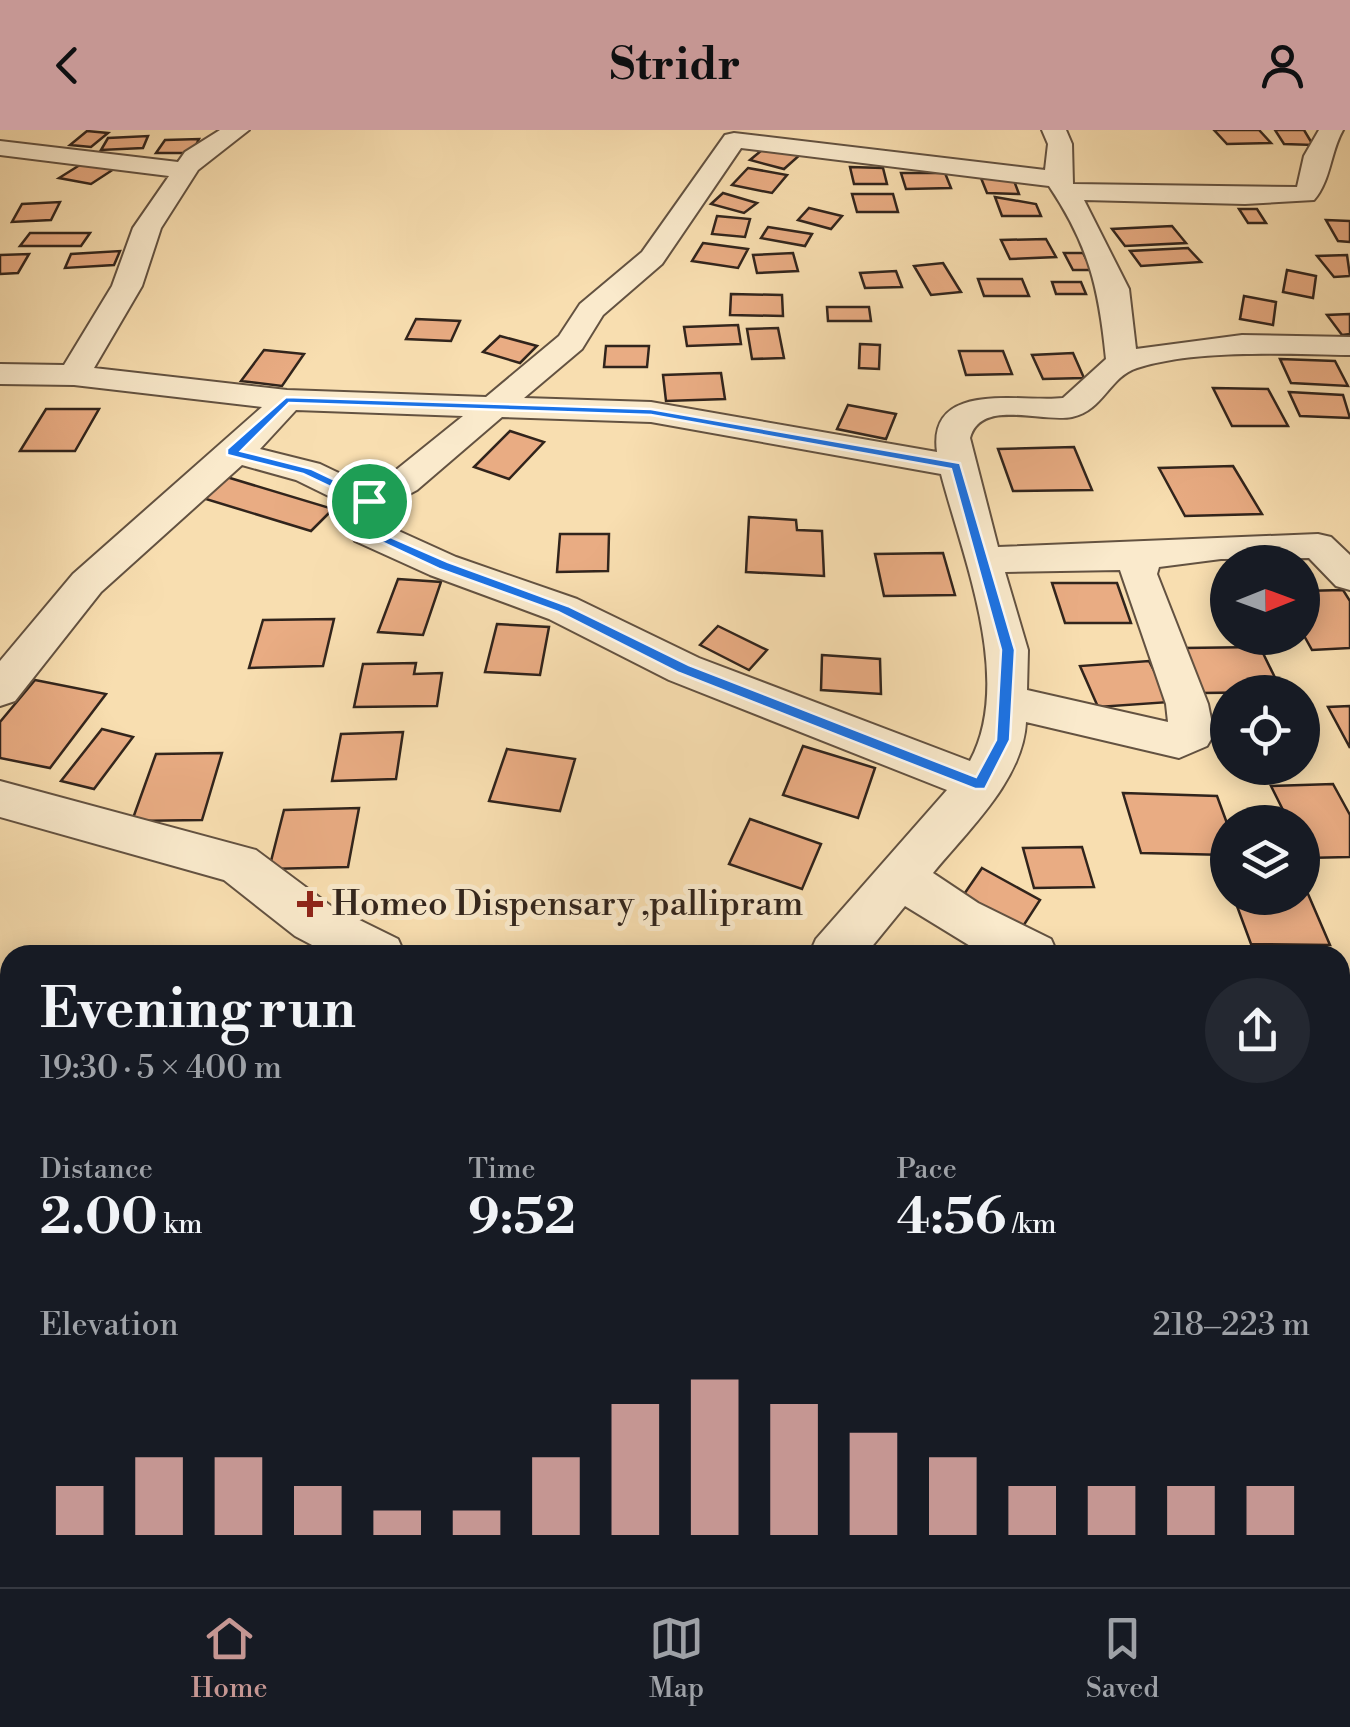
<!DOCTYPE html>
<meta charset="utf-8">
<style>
body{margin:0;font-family:"Libre Bodoni",serif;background:#242831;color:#f1f3f6;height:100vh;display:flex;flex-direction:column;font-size:38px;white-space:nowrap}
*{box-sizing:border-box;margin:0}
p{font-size:32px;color:#9ea1a6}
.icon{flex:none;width:55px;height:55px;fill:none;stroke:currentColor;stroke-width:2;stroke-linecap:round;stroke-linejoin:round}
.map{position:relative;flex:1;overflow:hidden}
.drawer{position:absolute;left:0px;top:815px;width:1350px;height:642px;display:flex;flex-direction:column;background:#171b24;border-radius:30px 30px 0 0;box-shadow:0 5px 25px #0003}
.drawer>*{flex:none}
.needle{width:65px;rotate:89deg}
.tools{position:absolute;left:1210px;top:415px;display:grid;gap:20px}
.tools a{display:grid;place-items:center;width:110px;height:110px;border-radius:50%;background:#171b24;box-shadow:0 5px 25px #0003;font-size:50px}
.pin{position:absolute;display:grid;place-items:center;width:85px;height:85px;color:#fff;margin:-42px;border:5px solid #fff;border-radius:50%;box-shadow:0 2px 10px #0007}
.round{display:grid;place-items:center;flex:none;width:105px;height:105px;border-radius:52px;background:#242831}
.head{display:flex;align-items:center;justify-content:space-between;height:170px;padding:0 40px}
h1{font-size:55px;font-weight:800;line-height:75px}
.stats{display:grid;grid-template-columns:repeat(3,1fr);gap:15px;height:170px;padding:10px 40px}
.stats div{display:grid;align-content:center}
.stats b{font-size:50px;font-weight:800}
.stats small{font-size:28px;font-weight:400}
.stats p{font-size:28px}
.chart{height:280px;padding:20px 40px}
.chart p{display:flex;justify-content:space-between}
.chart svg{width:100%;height:180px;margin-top:10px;stroke:#c59692;stroke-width:6}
header{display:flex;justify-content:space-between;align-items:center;height:130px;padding:0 40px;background:#c59692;color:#111;font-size:45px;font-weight:800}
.tab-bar{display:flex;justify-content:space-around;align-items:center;height:140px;border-top:2px solid #363941;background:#171b24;font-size:28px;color:#9ea1a6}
.tab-bar a{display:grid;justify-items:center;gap:5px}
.tab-bar .current{color:#c59692}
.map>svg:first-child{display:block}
.building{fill:#e9ac83;stroke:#31241c;stroke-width:2.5}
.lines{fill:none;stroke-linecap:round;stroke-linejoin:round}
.minor-casing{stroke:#635241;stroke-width:4}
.minor{fill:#faeacc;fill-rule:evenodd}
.route{fill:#1a73e8;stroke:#fff;stroke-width:2.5;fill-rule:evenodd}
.poi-dot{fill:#8f2418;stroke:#faeacc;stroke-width:4}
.labels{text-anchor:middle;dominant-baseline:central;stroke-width:10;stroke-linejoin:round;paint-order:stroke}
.poi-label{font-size:35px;fill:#31241c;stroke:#faeacc;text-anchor:start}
</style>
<header><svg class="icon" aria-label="back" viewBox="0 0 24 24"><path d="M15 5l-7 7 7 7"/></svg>Stridr<svg class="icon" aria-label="person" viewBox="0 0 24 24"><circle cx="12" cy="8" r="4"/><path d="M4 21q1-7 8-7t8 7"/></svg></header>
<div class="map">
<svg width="1350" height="1457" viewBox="0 0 1350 1457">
<rect width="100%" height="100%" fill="#f8deb0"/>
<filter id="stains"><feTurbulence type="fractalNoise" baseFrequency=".002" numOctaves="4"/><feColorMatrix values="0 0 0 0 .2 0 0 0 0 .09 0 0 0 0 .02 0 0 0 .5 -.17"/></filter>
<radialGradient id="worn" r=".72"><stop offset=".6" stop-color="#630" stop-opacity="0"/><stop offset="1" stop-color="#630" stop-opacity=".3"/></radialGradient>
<g class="building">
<path d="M 1214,0 L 1259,0 L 1271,13 L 1227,14 Z"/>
<path d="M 1275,0 L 1304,0 L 1313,15 L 1284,14 Z"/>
<path d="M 87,1 L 108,3 L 91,17 L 70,15 Z"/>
<path d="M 148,6 L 143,18 L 101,20 L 108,8 Z"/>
<path d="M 199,9 L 192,23 L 156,23 L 165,10 Z"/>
<path d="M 768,15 L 802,23 L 784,39 L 750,30 Z"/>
<path d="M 83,33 L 114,39 L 91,54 L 59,48 Z"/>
<path d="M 850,37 L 883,38 L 887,54 L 854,54 Z"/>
<path d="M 748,38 L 787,45 L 772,63 L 732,55 Z"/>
<path d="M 901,43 L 945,43 L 951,58 L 906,59 Z"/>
<path d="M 981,48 L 1013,48 L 1019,64 L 987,63 Z"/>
<path d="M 723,63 L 757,73 L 744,83 L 711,74 Z"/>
<path d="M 852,64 L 893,64 L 898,82 L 857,82 Z"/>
<path d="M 995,67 L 1036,74 L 1041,86 L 1002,86 Z"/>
<path d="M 60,72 L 51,90 L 12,92 L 22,74 Z"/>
<path d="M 809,78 L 842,86 L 831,99 L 798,90 Z"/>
<path d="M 1239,79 L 1257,79 L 1266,93 L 1248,93 Z"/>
<path d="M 717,86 L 750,89 L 745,107 L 712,104 Z"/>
<path d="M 1326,90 L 1350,91 L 1350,112 L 1338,111 Z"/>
<path d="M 1172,96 L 1186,113 L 1125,116 L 1112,99 Z"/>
<path d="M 768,97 L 812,104 L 805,116 L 761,108 Z"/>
<path d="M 30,103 L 90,103 L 81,116 L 20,116 Z"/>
<path d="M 1046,109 L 1056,127 L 1010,129 L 1001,110 Z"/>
<path d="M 703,113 L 748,119 L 738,138 L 692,131 Z"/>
<path d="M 1188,118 L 1201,132 L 1141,136 L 1130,121 Z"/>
<path d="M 120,121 L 114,135 L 65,138 L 71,124 Z"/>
<path d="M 793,123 L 798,141 L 757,143 L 753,125 Z"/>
<path d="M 1064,123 L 1083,123 L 1092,140 L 1073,140 Z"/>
<path d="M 29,124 L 18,143 L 0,144 L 0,125 Z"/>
<path d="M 1347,125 L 1350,146 L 1334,147 L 1317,126 Z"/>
<path d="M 943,133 L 961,162 L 931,165 L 914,136 Z"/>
<path d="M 1287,140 L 1316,146 L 1313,168 L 1283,162 Z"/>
<path d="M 896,141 L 902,157 L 865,158 L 860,143 Z"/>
<path d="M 978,149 L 1022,149 L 1029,166 L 984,166 Z"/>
<path d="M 1052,152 L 1081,152 L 1086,164 L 1056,164 Z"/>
<path d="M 731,164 L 782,165 L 783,186 L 730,185 Z"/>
<path d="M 1244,166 L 1276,172 L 1273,195 L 1240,189 Z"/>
<path d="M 827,177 L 869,177 L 871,191 L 828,191 Z"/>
<path d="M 1350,184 L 1350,204 L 1342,205 L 1327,185 Z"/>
<path d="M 416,189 L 460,191 L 451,211 L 406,209 Z"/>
<path d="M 738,195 L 741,214 L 687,216 L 684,197 Z"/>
<path d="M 778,198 L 784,228 L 752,229 L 747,199 Z"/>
<path d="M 500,206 L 537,216 L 520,233 L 483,222 Z"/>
<path d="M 860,214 L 880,215 L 879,239 L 859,238 Z"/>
<path d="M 606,216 L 649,216 L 647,237 L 604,237 Z"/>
<path d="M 264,220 L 304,224 L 282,256 L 241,251 Z"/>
<path d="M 959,221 L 1003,221 L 1012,244 L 966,245 Z"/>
<path d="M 1073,223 L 1084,248 L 1043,249 L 1032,225 Z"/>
<path d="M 1280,229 L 1335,231 L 1348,256 L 1291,253 Z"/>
<path d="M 721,243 L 725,269 L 666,271 L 663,245 Z"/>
<path d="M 1213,258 L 1268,259 L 1288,296 L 1232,296 Z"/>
<path d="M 1289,262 L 1343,265 L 1350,288 L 1300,286 Z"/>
<path d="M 848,275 L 896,284 L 886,309 L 837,299 Z"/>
<path d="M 46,279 L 99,279 L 75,321 L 20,321 Z"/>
<path d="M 510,301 L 544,312 L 509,349 L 474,337 Z"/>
<path d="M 1074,317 L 1092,360 L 1013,361 L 998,319 Z"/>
<path d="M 1233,336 L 1262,384 L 1185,386 L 1159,338 Z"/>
<path d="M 220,345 L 333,379 L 311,401 L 196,366 Z"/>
<path d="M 749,387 L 796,390 L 797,400 L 822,401 L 824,446 L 746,442 Z"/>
<path d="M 560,404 L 609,404 L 608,441 L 557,442 Z"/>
<path d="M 943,423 L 955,465 L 884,466 L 875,424 Z"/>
<path d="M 398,449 L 441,452 L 423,505 L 378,502 Z"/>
<path d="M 1052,453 L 1117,453 L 1131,493 L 1065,493 Z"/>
<path d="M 1343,460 L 1350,471 L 1350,518 L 1312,520 L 1302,502 L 1302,461 Z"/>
<path d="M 334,489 L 323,536 L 249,538 L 263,490 Z"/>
<path d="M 497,494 L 549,497 L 540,545 L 485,542 Z"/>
<path d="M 718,496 L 767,520 L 749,540 L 700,515 Z"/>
<path d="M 1260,517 L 1282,562 L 1202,563 L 1184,518 Z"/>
<path d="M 822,525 L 880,529 L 881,564 L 821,560 Z"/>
<path d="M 1149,531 L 1170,572 L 1098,577 L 1080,536 Z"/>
<path d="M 416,533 L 414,544 L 442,543 L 437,576 L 354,577 L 363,534 Z"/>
<path d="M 35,550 L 106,564 L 50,638 L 0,628 L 0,592 Z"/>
<path d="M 1350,576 L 1350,618 L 1328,577 Z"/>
<path d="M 102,599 L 133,607 L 94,659 L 61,651 Z"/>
<path d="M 403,602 L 396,649 L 332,651 L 341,604 Z"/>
<path d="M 803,616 L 875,638 L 858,688 L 783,665 Z"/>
<path d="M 507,619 L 575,629 L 560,681 L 489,671 Z"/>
<path d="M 222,623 L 202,690 L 132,691 L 156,624 Z"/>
<path d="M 1333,654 L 1350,685 L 1350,727 L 1305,728 L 1302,692 L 1289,692 L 1271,656 Z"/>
<path d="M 1123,663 L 1217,666 L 1228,696 L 1228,725 L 1141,723 Z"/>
<path d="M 359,678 L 348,737 L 269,739 L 284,680 Z"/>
<path d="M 750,689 L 821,714 L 802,759 L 729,734 Z"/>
<path d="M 1082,717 L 1094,757 L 1034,758 L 1023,718 Z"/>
<path d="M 982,738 L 1040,770 L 1016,807 L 958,773 Z"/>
<path d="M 1302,750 L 1330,815 L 1251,814 L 1234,768 L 1302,768 Z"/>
<path d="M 1340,1060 L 1350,1086 L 1350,1153 L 1340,1153 Z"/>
</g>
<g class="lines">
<defs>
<g id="minor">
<path d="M 220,0 L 249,0 L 198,40 L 161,98 L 142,156 L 94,238 L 287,260 L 486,267 L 559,206 L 580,174 L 642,122 L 725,5 L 734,3 L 1045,40 L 1048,14 L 1042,0 L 1066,0 L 1072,14 L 1073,54 L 1297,57 L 1304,26 L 1319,0 L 1343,0 C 1330,23 1331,50 1314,70 L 1245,74 L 1084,70 L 1129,159 L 1136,219 L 1242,205 L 1350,207 L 1350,225 C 1289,224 1195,219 1137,238 C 1109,247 1103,281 1072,287 C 1040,293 981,268 970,308 L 998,417 L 1318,404 L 1331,407 L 1350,425 L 1350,460 L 1336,456 L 1309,428 L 1221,429 L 1159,437 L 1157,444 L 1208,574 L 1214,604 L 1207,616 L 1179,628 L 1026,592 C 1023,650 968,700 933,743 L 978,773 L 1051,809 L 1058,825 L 985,825 L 905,776 L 865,825 L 809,825 L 816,809 L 947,660 L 669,550 L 549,489 L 430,445 L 355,411 L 343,392 L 349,376 L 296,350 L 242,335 L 101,462 L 15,571 L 0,576 L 0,531 L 73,444 L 262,277 L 74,255 L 0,254 L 0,234 L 64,235 L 112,156 L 133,98 L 169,46 L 0,25 L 0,11 L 178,32 L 185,22 ZM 741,18 L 1049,56 C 1089,116 1099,158 1106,229 L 1063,268 C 1022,273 927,249 937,322 L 651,272 L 524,268 L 582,219 L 603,185 L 662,134 ZM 296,280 L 463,286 L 391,344 L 368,357 L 320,334 L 260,319 ZM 502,287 L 651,292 L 941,344 C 963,428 1014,550 970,631 L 699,528 L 577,469 L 456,427 L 381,393 L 385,377 L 417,360 ZM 1120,440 L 1166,574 L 1168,592 L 1027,560 L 1028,520 L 1005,442 Z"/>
<path d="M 0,651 L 256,720 L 331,776 L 398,809 L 405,825 L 331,825 L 295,806 L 224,750 L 0,687 Z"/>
<path d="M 1340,963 L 1350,967 L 1350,1026 L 1340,1022 Z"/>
<path d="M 10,1215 L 10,1279 L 0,1280 L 0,1216 Z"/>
<path d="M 294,1448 L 373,1448 L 376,1457 L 297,1457 Z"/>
<path d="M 478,1448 L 550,1448 L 547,1457 L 475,1457 Z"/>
</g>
</defs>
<use href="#minor" class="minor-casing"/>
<use href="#minor" class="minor"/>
</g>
<path class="route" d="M 286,267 L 651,279 L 960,333 L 1015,520 L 1010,610 L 985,659 L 975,659 L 679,543 L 558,482 L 439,439 L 364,404 L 355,392 L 362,372 L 303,344 L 227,325 L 227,319 ZM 289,273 L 651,285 L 951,339 L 1001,520 L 996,610 L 976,647 L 689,535 L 568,476 L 448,432 L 372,399 L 367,392 L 373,368 L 312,339 L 241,321 Z"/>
<path class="poi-dot" d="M305 759h10v10h10v10h-10v10h-10v-10h-10v-10h10z"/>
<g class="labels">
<g class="poi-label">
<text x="332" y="774">Homeo Dispensary ,pallipram</text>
</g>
</g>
<rect width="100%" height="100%" filter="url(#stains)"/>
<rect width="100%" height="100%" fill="url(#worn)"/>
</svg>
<div class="tools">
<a><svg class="needle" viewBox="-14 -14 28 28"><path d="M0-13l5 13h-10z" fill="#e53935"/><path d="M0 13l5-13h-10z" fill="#9ea1a6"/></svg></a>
<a><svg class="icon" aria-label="locate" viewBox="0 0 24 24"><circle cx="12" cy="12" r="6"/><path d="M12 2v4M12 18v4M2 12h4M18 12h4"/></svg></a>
<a><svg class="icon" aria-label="layers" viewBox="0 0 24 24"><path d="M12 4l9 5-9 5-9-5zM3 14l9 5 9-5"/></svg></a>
</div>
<div class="pin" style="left:369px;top:371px;background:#1e9e55"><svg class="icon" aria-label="arrive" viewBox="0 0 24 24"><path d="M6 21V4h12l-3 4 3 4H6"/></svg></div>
<section class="drawer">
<div class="head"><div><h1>Evening run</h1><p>19:30 · 5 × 400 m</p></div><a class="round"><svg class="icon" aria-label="share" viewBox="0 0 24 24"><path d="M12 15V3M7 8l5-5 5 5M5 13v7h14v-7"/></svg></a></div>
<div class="stats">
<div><p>Distance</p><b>2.00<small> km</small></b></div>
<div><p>Time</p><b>9:52</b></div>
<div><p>Pace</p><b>4:56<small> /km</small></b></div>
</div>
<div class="chart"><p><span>Elevation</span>218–223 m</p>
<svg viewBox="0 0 160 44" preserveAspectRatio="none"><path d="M5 44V32M15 44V25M25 44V25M35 44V32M45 44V38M55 44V38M65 44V25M75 44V12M85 44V6M95 44V12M105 44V19M115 44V25M125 44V32M135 44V32M145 44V32M155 44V32"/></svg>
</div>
</section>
</div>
<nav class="tab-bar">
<a class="current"><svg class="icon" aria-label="home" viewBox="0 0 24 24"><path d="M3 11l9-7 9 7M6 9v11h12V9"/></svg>Home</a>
<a><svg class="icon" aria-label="map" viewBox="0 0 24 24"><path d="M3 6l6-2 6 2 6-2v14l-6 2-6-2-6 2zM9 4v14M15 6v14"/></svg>Map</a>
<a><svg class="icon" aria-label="saved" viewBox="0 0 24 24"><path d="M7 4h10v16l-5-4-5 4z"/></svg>Saved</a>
</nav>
